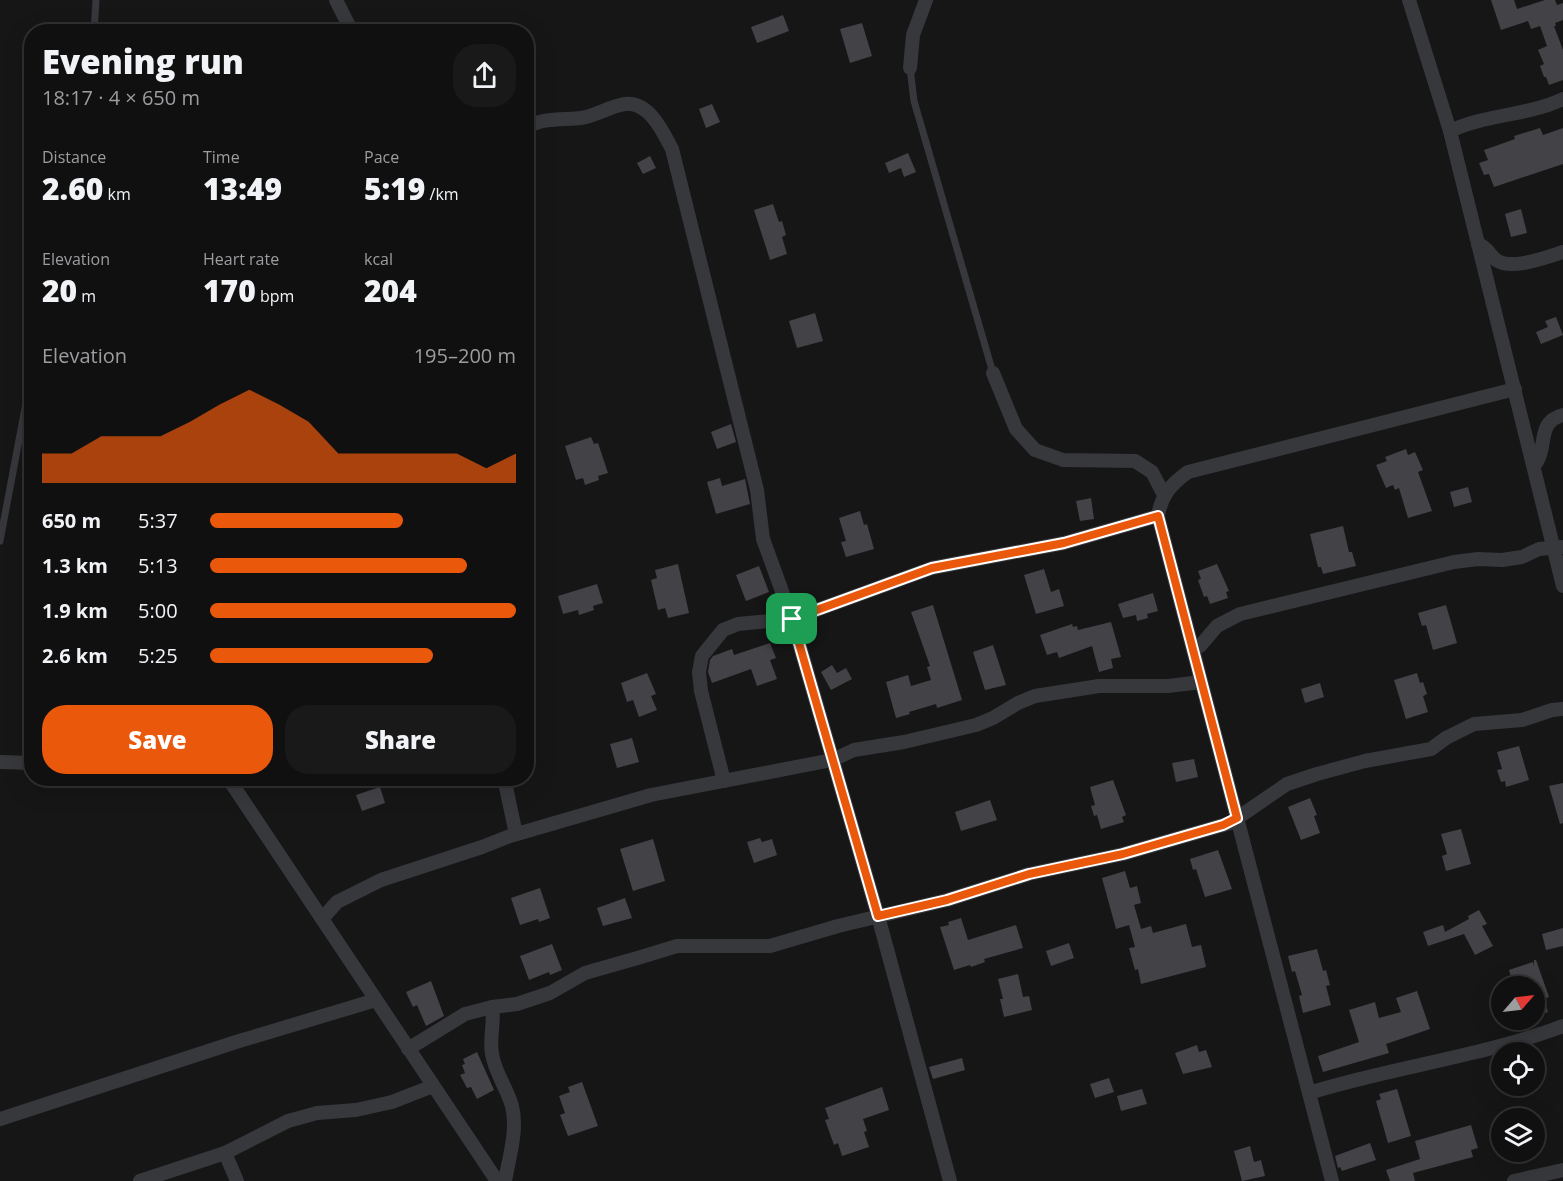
<!DOCTYPE html>
<meta charset="utf-8">
<style>
body{margin:0;font-family:"Open Sans",sans-serif;background:#19191a;color:#f1f3f6;height:100vh;display:flex;flex-direction:column;font-size:22px;white-space:nowrap}
*{box-sizing:border-box;margin:0}
p{font-size:20px;color:#9c9d9f}
.icon{flex:none;width:33px;height:33px;fill:none;stroke:currentColor;stroke-width:2;stroke-linecap:round;stroke-linejoin:round}
.map{position:relative;flex:1;overflow:hidden}
.sheet{position:absolute;left:24px;top:24px;width:510px;height:762px;display:flex;flex-direction:column;background:#101011;border-radius:24px;box-shadow:0 6px 24px #0002,0 0 0 2px #303031}
.sheet>*{flex:none}
.needle{width:39px;rotate:62deg}
.controls{position:absolute;left:1491px;top:976px;display:grid;gap:12px}
.controls a{display:grid;place-items:center;width:54px;height:54px;border-radius:50%;background:#101011;box-shadow:0 6px 24px #0002,0 0 0 2px #303031;font-size:30px}
.pin{position:absolute;display:grid;place-items:center;width:51px;height:51px;color:#fff;margin:-26px;border-radius:12px;box-shadow:0 3px 9px #0006}
.round{display:grid;place-items:center;flex:none;width:63px;height:63px;border-radius:24px;background:#19191a}
.overview{display:flex;align-items:center;justify-content:space-between;height:102px;padding:0 18px}
h1{font-size:33px;font-weight:800;line-height:45px}
.stats{display:grid;grid-template-columns:repeat(3,1fr);gap:9px;height:102px;padding:6px 18px}
.stats div{display:grid;align-content:center}
.stats b{font-size:30px;font-weight:800}
.stats small{font-size:16px;font-weight:400}
.stats p{font-size:16px}
.chart{height:168px;padding:12px 18px}
.chart p{display:flex;justify-content:space-between}
.chart svg{width:100%;height:108px;margin-top:6px;fill:#ea580c;opacity:.7}
.action{display:flex;gap:12px;margin-top:auto;padding:12px 18px}
.action a{flex:1;height:69px;border-radius:24px;background:#ea580c;color:#fff;font-size:24px;font-weight:800;line-height:69px;text-align:center}
.action a+a{background:#19191a;color:#f1f3f6}
ul{padding:0 18px;list-style:none;font-size:20px}
li{display:grid;grid-template-columns:96px 72px 1fr;align-items:center;height:45px}
li i{height:15px;border-radius:8px;background:#ea580c}
.map>svg:first-child{display:block}
.building{fill:#434347}
.lines{fill:none;stroke-linecap:round;stroke-linejoin:round}
.lane{stroke:#37383c;stroke-width:7}
.street{stroke:#37383c;stroke-width:14}
.route-casing{stroke:#fff;stroke-width:12}
.route{stroke:#ea580c;stroke-width:8}
</style>
<div class="map">
<svg width="1563" height="1181" viewBox="0 0 1563 1181">
<rect width="100%" height="100%" fill="#161617"/>
<g class="building">
<path d="M 1491,0 L 1514,0 L 1517,9 L 1545,0 L 1555,0 L 1557,5 L 1563,3 L 1563,20 L 1555,23 L 1556,26 L 1554,26 L 1563,50 L 1563,80 L 1549,85 L 1546,77 L 1544,77 L 1540,66 L 1544,64 L 1538,50 L 1547,46 L 1540,26 L 1531,29 L 1528,21 L 1501,30 Z"/>
<path d="M 783,15 L 789,31 L 757,43 L 751,27 Z"/>
<path d="M 862,23 L 872,56 L 850,63 L 840,29 Z"/>
<path d="M 712,104 L 720,122 L 706,128 L 699,109 Z"/>
<path d="M 1540,128 L 1543,135 L 1563,128 L 1563,164 L 1494,187 L 1489,174 L 1484,175 L 1479,163 L 1488,160 L 1484,150 L 1515,139 L 1514,136 Z"/>
<path d="M 908,153 L 916,172 L 904,177 L 901,168 L 889,173 L 885,163 Z"/>
<path d="M 650,156 L 656,168 L 643,174 L 637,163 Z"/>
<path d="M 773,204 L 779,222 L 782,221 L 786,235 L 782,237 L 787,254 L 770,260 L 754,210 Z"/>
<path d="M 1521,209 L 1527,233 L 1511,237 L 1505,214 Z"/>
<path d="M 815,313 L 823,341 L 797,348 L 789,321 Z"/>
<path d="M 1556,317 L 1563,335 L 1541,344 L 1536,332 L 1548,327 L 1545,321 Z"/>
<path d="M 731,424 L 736,442 L 717,449 L 711,432 Z"/>
<path d="M 591,437 L 594,444 L 598,443 L 608,473 L 598,476 L 599,480 L 585,485 L 583,478 L 576,480 L 565,446 Z"/>
<path d="M 1406,449 L 1408,455 L 1415,452 L 1423,470 L 1418,472 L 1432,511 L 1408,518 L 1399,488 L 1395,490 L 1393,485 L 1386,488 L 1376,465 L 1387,461 L 1385,457 Z"/>
<path d="M 720,478 L 722,486 L 745,479 L 750,504 L 716,514 L 707,482 Z"/>
<path d="M 1468,487 L 1472,502 L 1454,507 L 1450,492 Z"/>
<path d="M 1091,498 L 1094,519 L 1080,521 L 1076,501 Z"/>
<path d="M 860,511 L 864,525 L 867,524 L 874,549 L 846,557 L 841,542 L 846,541 L 839,518 Z"/>
<path d="M 1343,526 L 1349,552 L 1352,552 L 1356,566 L 1323,574 L 1321,567 L 1318,567 L 1310,534 Z"/>
<path d="M 678,564 L 689,613 L 668,618 L 665,608 L 658,610 L 651,580 L 657,578 L 655,570 Z"/>
<path d="M 1217,564 L 1229,591 L 1226,592 L 1228,598 L 1210,604 L 1207,596 L 1204,597 L 1198,580 L 1201,579 L 1198,571 Z"/>
<path d="M 759,566 L 769,592 L 746,601 L 736,575 Z"/>
<path d="M 1044,569 L 1051,592 L 1059,589 L 1064,606 L 1036,614 L 1024,575 Z"/>
<path d="M 597,584 L 603,603 L 593,606 L 594,610 L 579,615 L 578,610 L 563,614 L 558,596 Z"/>
<path d="M 1153,593 L 1158,611 L 1147,614 L 1148,618 L 1137,621 L 1136,615 L 1123,618 L 1118,604 Z"/>
<path d="M 933,605 L 962,700 L 937,708 L 936,704 L 909,712 L 910,714 L 896,718 L 886,682 L 908,675 L 911,686 L 931,680 L 927,667 L 930,666 L 911,612 Z"/>
<path d="M 1446,605 L 1457,643 L 1433,650 L 1426,625 L 1422,626 L 1418,613 Z"/>
<path d="M 1111,622 L 1121,657 L 1111,659 L 1113,668 L 1099,672 L 1092,646 L 1059,658 L 1057,652 L 1047,655 L 1040,635 L 1072,624 L 1073,627 L 1077,626 L 1078,630 Z"/>
<path d="M 770,643 L 776,658 L 770,660 L 777,679 L 757,686 L 751,669 L 712,683 L 708,672 L 710,660 L 713,656 L 732,649 L 734,655 Z"/>
<path d="M 993,645 L 1006,685 L 985,690 L 973,652 Z"/>
<path d="M 832,665 L 837,673 L 846,668 L 852,679 L 831,690 L 821,672 Z"/>
<path d="M 647,673 L 656,694 L 651,696 L 657,710 L 639,717 L 633,700 L 627,702 L 621,683 Z"/>
<path d="M 1417,673 L 1420,683 L 1423,682 L 1427,694 L 1423,696 L 1428,712 L 1406,719 L 1394,680 Z"/>
<path d="M 1320,683 L 1324,697 L 1305,703 L 1301,689 Z"/>
<path d="M 632,738 L 639,762 L 617,768 L 610,744 Z"/>
<path d="M 1519,746 L 1529,780 L 1506,787 L 1505,781 L 1501,782 L 1497,770 L 1502,769 L 1497,752 Z"/>
<path d="M 1194,759 L 1198,777 L 1176,782 L 1172,763 Z"/>
<path d="M 1113,780 L 1126,815 L 1122,817 L 1124,822 L 1101,829 L 1097,815 L 1094,816 L 1091,806 L 1095,805 L 1090,787 Z"/>
<path d="M 1563,783 L 1563,823 L 1560,824 L 1549,786 Z"/>
<path d="M 380,787 L 385,803 L 362,811 L 356,795 Z"/>
<path d="M 1310,798 L 1317,815 L 1314,816 L 1320,833 L 1301,840 L 1288,807 Z"/>
<path d="M 990,800 L 997,820 L 961,831 L 955,812 Z"/>
<path d="M 1461,829 L 1471,864 L 1446,871 L 1442,856 L 1447,854 L 1441,834 Z"/>
<path d="M 760,838 L 762,842 L 772,839 L 777,855 L 754,863 L 747,842 Z"/>
<path d="M 653,839 L 665,881 L 633,891 L 620,849 Z"/>
<path d="M 1218,850 L 1232,889 L 1205,897 L 1196,869 L 1193,870 L 1190,859 Z"/>
<path d="M 1125,871 L 1130,888 L 1137,886 L 1141,903 L 1134,905 L 1141,929 L 1151,926 L 1153,933 L 1186,924 L 1192,947 L 1201,945 L 1206,967 L 1141,984 L 1138,969 L 1135,970 L 1129,948 L 1135,947 L 1129,925 L 1116,929 L 1102,878 Z"/>
<path d="M 540,888 L 550,918 L 539,922 L 538,919 L 520,925 L 511,898 Z"/>
<path d="M 625,898 L 632,918 L 603,926 L 597,908 Z"/>
<path d="M 1479,910 L 1487,924 L 1482,926 L 1493,946 L 1475,955 L 1464,934 L 1428,946 L 1423,932 L 1443,925 L 1445,932 L 1469,919 L 1468,916 Z"/>
<path d="M 961,918 L 968,940 L 1016,925 L 1023,948 L 984,959 L 985,962 L 971,967 L 970,965 L 954,970 L 940,927 L 949,925 L 948,922 Z"/>
<path d="M 1563,928 L 1563,946 L 1546,950 L 1542,934 Z"/>
<path d="M 1069,943 L 1074,958 L 1051,966 L 1046,951 Z"/>
<path d="M 552,944 L 562,970 L 550,975 L 549,972 L 529,980 L 520,956 Z"/>
<path d="M 1317,949 L 1323,971 L 1326,970 L 1330,985 L 1326,986 L 1331,1005 L 1303,1013 L 1299,996 L 1302,995 L 1295,971 L 1292,972 L 1288,956 Z"/>
<path d="M 1534,960 L 1536,960 L 1549,997 L 1544,999 L 1548,1012 L 1534,1016 L 1534,987 L 1514,987 L 1509,970 L 1533,962 L 1534,966 Z"/>
<path d="M 1018,974 L 1023,997 L 1029,996 L 1032,1010 L 1004,1017 L 1000,999 L 1003,999 L 998,979 Z"/>
<path d="M 431,981 L 444,1016 L 426,1026 L 417,1005 L 413,1007 L 406,992 Z"/>
<path d="M 1417,991 L 1430,1029 L 1386,1044 L 1389,1053 L 1323,1072 L 1318,1056 L 1359,1042 L 1349,1010 L 1375,1002 L 1379,1018 L 1401,1012 L 1396,998 Z"/>
<path d="M 1197,1045 L 1199,1052 L 1206,1050 L 1212,1067 L 1183,1074 L 1175,1053 Z"/>
<path d="M 477,1052 L 494,1090 L 477,1099 L 471,1087 L 467,1088 L 460,1075 L 465,1073 L 462,1065 L 465,1064 L 463,1059 Z"/>
<path d="M 962,1058 L 965,1070 L 933,1079 L 929,1067 Z"/>
<path d="M 1109,1078 L 1114,1092 L 1095,1098 L 1090,1084 Z"/>
<path d="M 582,1082 L 598,1126 L 568,1136 L 560,1115 L 565,1113 L 559,1096 L 570,1092 L 568,1087 Z"/>
<path d="M 882,1087 L 889,1110 L 863,1119 L 867,1131 L 864,1132 L 869,1147 L 842,1156 L 838,1143 L 834,1145 L 825,1120 L 829,1119 L 825,1108 Z"/>
<path d="M 1142,1089 L 1147,1104 L 1121,1111 L 1117,1096 Z"/>
<path d="M 1397,1089 L 1411,1136 L 1388,1143 L 1376,1101 L 1381,1099 L 1379,1094 Z"/>
<path d="M 1471,1125 L 1478,1148 L 1471,1150 L 1473,1157 L 1413,1173 L 1415,1181 L 1390,1181 L 1386,1170 L 1420,1159 L 1415,1141 Z"/>
<path d="M 1370,1143 L 1376,1160 L 1342,1171 L 1340,1167 L 1338,1168 L 1335,1156 Z"/>
<path d="M 1250,1146 L 1254,1162 L 1261,1160 L 1265,1176 L 1242,1181 L 1234,1151 Z"/>
</g>
<g class="lines">
<g class="lane">
<path d="M 94,32 L 96,0"/>
<path d="M 910,68 L 914,101 L 993,373"/>
<path d="M 0,541 L 32,371"/>
</g>
<g class="street">
<path d="M 336,0 L 352,32"/>
<path d="M 1409,0 L 1450,131 L 1563,586"/>
<path d="M 910,68 L 913,35 L 926,0"/>
<path d="M 526,128 C 542,117 563,120 581,118 C 596,116 610,106 625,104 C 649,101 663,132 672,149 L 757,490 L 763,539 L 792,619 L 878,916 L 950,1181"/>
<path d="M 1450,131 C 1486,114 1527,116 1563,99"/>
<path d="M 1478,244 C 1487,247 1489,254 1496,260 C 1512,271 1546,257 1563,252"/>
<path d="M 993,373 L 1016,429 L 1035,450 L 1063,460 L 1135,461 L 1152,472 L 1164,495"/>
<path d="M 1534,466 C 1549,449 1535,422 1563,415"/>
<path d="M 1193,650 L 1200,646 L 1217,626 L 1240,614 L 1454,562 L 1478,559 L 1502,560 L 1522,557 L 1539,549 L 1561,547"/>
<path d="M 0,762 L 32,763"/>
<path d="M 228,778 L 497,1181"/>
<path d="M 504,778 L 516,834"/>
<path d="M 724,781 L 701,691 L 699,672 L 702,656 L 723,630 L 738,624 L 792,619 L 932,568 L 1064,543 L 1158,516"/>
<path d="M 322,919 L 337,902 L 381,880 L 482,847 L 510,836 L 651,795 L 832,760 L 854,750 L 904,742 L 976,725 L 993,718 L 1018,703 L 1035,696 L 1099,686 L 1168,686 L 1201,682"/>
<path d="M 492,1007 C 495,1022 489,1038 492,1054 C 495,1073 507,1088 512,1106 C 518,1131 509,1157 505,1181"/>
<path d="M 408,1049 L 465,1014 L 492,1007 L 517,1004 L 550,993 L 585,973 L 641,957 L 677,946 L 770,946 L 838,926 L 947,900 L 1029,874 L 1123,854 L 1230,823 L 1287,784 L 1317,774 L 1365,761 L 1431,749 L 1446,738 L 1474,724 L 1522,720 L 1552,710 L 1563,709"/>
<path d="M 1309,1093 C 1392,1067 1481,1057 1563,1026"/>
<path d="M 0,1119 L 236,1042 L 376,1000"/>
<path d="M 225,1153 L 288,1121 L 317,1113 L 356,1110 L 392,1102 L 433,1086"/>
<path d="M 140,1181 L 225,1153 L 237,1181"/>
<path d="M 1332,1181 L 1158,516 C 1161,496 1171,484 1188,472 L 1515,389"/>
<path d="M 1514,1181 L 1563,1170"/>
</g>
</g>
<g class="lines">
<defs>
<path id="route" d="M 1158,516 L 1237,818 L 1223,825 L 1123,854 L 1029,874 L 947,900 L 878,916 L 792,619 L 932,568 L 1064,543 Z"/>
</defs>
<use href="#route" class="route-casing"/>
<use href="#route" class="route"/>
</g>
</svg>
<div class="controls">
<a><svg class="needle" viewBox="-14 -14 28 28"><path d="M0-13l5 13h-10z" fill="#e53935"/><path d="M0 13l5-13h-10z" fill="#9c9d9f"/></svg></a>
<a><svg class="icon" aria-label="locate" viewBox="0 0 24 24"><circle cx="12" cy="12" r="6"/><path d="M12 2v4M12 18v4M2 12h4M18 12h4"/></svg></a>
<a><svg class="icon" aria-label="layers" viewBox="0 0 24 24"><path d="M12 4l9 5-9 5-9-5zM3 14l9 5 9-5"/></svg></a>
</div>
<div class="pin" style="left:792px;top:619px;background:#1e9e55"><svg class="icon" aria-label="arrive" viewBox="0 0 24 24"><path d="M6 21V4h12l-3 4 3 4H6"/></svg></div>
<section class="sheet">
<div class="overview"><div><h1>Evening run</h1><p>18:17 · 4 × 650 m</p></div><a class="round"><svg class="icon" aria-label="share" viewBox="0 0 24 24"><path d="M12 15V3M7 8l5-5 5 5M5 13v7h14v-7"/></svg></a></div>
<div class="stats">
<div><p>Distance</p><b>2.60<small> km</small></b></div>
<div><p>Time</p><b>13:49</b></div>
<div><p>Pace</p><b>5:19<small> /km</small></b></div>
</div>
<div class="stats">
<div><p>Elevation</p><b>20<small> m</small></b></div>
<div><p>Heart rate</p><b>170<small> bpm</small></b></div>
<div><p>kcal</p><b>204</b></div>
</div>
<div class="chart"><p><span>Elevation</span>195–200 m</p>
<svg viewBox="0 0 160 44" preserveAspectRatio="none"><path d="M0 44V32L10 32L20 25L30 25L40 25L50 19L60 12L70 6L80 12L90 19L100 32L110 32L120 32L130 32L140 32L150 38L160 32V44z"/></svg>
</div>
<ul>
<li><b>650 m</b>5:37<i style="width:63%"></i></li>
<li><b>1.3 km</b>5:13<i style="width:84%"></i></li>
<li><b>1.9 km</b>5:00<i style="width:100%"></i></li>
<li><b>2.6 km</b>5:25<i style="width:73%"></i></li>
</ul>
<div class="action"><a>Save</a><a>Share</a></div>
</section>
</div>
